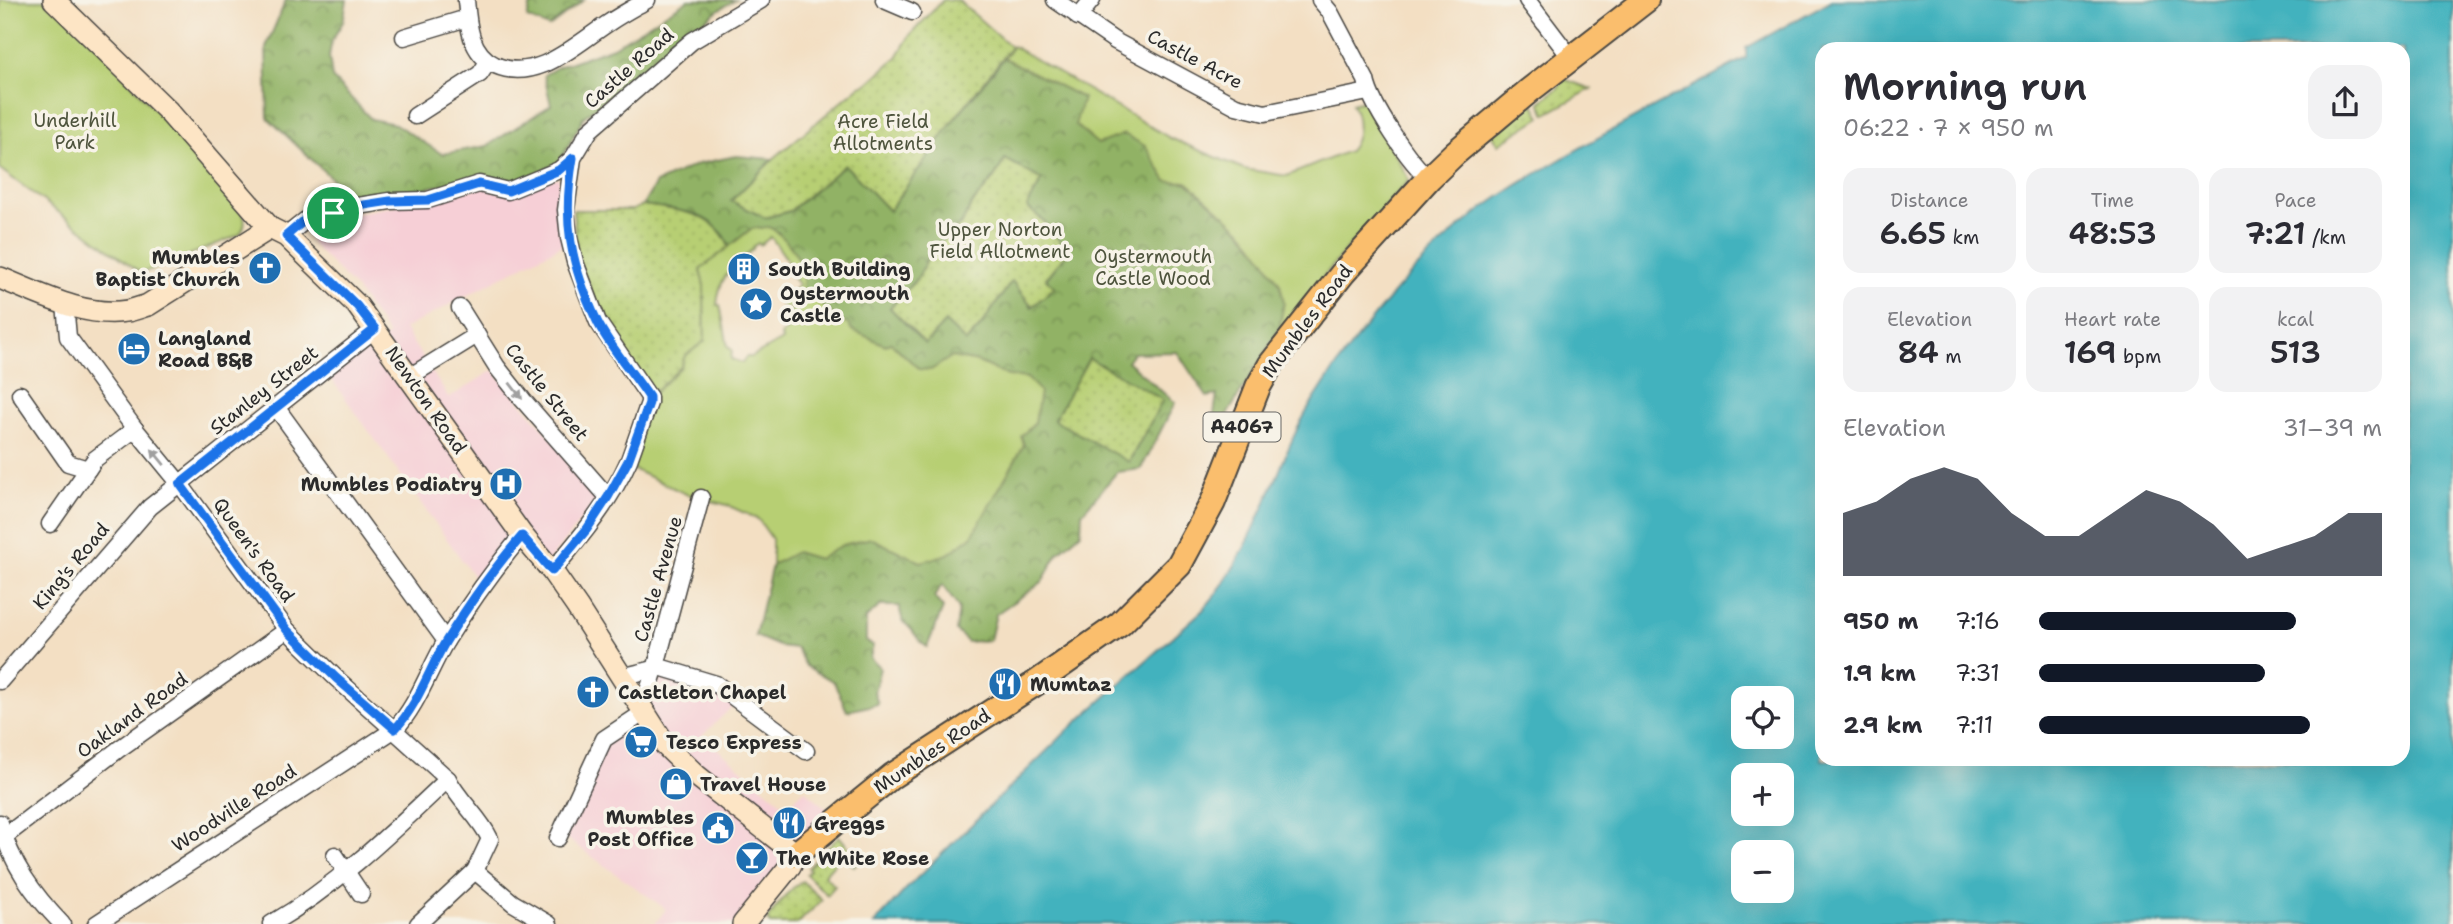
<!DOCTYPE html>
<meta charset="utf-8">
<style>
body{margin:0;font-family:"Shantell Sans",sans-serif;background:#f2f2f3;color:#2b2b33;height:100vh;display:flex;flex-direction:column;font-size:26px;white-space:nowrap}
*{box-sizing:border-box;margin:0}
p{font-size:23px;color:#7c7c81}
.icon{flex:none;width:38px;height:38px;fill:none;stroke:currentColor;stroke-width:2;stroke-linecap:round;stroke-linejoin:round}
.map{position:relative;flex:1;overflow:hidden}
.details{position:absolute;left:1815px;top:42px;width:595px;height:724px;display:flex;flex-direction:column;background:#fff;border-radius:21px;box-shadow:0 7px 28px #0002}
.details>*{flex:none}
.tools{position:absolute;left:1731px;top:686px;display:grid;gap:14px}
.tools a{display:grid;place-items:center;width:63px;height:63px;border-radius:14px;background:#fff;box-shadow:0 7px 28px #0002;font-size:35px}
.pin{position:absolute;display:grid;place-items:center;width:60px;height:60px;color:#fff;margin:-30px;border:4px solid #fff;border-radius:50%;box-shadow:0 2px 7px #0007}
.round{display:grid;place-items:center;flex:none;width:74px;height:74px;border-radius:21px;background:#f2f2f3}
.headline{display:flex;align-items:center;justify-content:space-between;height:119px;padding:0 28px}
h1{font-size:38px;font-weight:600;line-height:52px}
.stats{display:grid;grid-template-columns:repeat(3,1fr);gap:10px;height:119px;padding:7px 28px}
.stats div{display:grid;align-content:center;border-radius:18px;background:#f2f2f3;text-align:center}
.stats b{font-size:30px;font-weight:600}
.stats small{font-size:19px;font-weight:400}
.stats p{font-size:19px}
.chart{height:196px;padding:14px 28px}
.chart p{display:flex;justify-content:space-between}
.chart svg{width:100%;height:126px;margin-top:7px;fill:#111827;opacity:.7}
ul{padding:0 28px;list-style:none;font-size:23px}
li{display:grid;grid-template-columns:112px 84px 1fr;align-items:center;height:52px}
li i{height:18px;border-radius:9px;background:#111827}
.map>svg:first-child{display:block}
.built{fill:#f6cfd6}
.grass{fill:url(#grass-dots);stroke:#717d4f;stroke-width:2}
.forest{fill:url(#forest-crowns);stroke:#5e6e48;stroke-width:2;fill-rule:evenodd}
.park{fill:#b7cf73;stroke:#717d4f;stroke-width:2;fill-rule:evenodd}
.water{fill:#43b2be;stroke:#376e74;stroke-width:2;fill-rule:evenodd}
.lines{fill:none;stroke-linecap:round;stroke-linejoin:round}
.street-casing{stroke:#494642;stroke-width:19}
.secondary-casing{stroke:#494642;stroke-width:24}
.primary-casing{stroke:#494642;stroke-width:28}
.street{stroke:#fff;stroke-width:16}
.secondary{stroke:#fde5c5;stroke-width:21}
.primary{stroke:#fabe6d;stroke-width:24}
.oneway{fill:#a0a0a0}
.route-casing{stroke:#fff;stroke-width:14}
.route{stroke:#1a73e8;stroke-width:9}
.labels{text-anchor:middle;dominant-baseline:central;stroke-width:7;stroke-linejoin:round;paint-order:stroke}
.shield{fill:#f7f3e8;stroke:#686764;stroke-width:2}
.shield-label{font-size:18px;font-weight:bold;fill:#2b2b2b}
.street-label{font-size:19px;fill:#2b2b2b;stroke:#f7f3e8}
.park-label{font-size:19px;fill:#4e543d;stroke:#f7f3e8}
.poi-label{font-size:19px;font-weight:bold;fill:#2b2b2b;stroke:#f7f3e8;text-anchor:start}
</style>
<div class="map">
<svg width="2453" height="924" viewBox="0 0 2453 924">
<defs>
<pattern id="grass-dots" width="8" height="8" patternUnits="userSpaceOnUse" patternTransform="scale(1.75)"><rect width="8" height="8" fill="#b7cf73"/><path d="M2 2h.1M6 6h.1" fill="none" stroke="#9eb264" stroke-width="1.8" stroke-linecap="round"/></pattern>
<pattern id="forest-crowns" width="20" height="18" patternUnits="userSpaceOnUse" patternTransform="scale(1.75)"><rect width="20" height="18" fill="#91b265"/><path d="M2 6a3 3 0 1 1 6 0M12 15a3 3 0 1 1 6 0" fill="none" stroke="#779153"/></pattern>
</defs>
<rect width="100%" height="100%" fill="#f7f3e8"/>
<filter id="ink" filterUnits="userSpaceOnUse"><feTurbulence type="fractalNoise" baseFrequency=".0143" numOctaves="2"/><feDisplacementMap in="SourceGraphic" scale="14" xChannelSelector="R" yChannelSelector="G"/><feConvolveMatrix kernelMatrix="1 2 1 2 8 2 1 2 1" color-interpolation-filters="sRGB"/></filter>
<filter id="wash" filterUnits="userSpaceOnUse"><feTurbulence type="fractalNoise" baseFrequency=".00686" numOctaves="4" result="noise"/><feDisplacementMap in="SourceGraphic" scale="28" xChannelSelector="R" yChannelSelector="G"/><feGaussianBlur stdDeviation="1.57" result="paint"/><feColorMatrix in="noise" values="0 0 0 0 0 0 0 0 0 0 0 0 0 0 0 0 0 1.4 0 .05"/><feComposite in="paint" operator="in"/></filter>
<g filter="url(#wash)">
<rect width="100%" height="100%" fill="#f3dfc3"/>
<g class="built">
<path d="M 559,178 L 560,220 L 564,244 L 404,329 L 449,398 L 493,370 L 601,495 L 546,564 L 542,567 L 517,548 L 509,537 L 477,581 L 327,373 L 372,339 L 389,336 L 356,289 L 311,243 L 306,229 L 315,222 L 480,188 Z"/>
<path d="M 662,663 L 741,698 L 702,736 L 787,807 L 805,790 L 828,809 L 738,924 L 655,924 L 666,909 L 563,836 L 606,740 L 650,699 Z"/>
</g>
<g class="grass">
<path d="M 943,0 L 958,0 L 1011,47 L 956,117 L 889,211 L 845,165 L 790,211 L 765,218 L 731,201 L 773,159 L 860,86 L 867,84 L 897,57 L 910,35 Z"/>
<path d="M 1564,79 L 1591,89 L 1546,114 L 1540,102 L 1558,88 Z"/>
<path d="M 1534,104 L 1541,117 L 1499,144 L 1491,134 L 1517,110 Z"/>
<path d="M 1005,158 L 1042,180 L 1027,207 L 1045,222 L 1068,252 L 1046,279 L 1055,287 L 1033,307 L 1012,282 L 980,327 L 966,342 L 925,344 L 890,308 L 919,276 L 931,250 L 962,223 L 971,205 L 994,178 Z"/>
<path d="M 643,205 C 677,210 716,211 729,247 L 700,270 L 704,285 L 705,341 L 685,356 L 681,367 L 652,395 L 603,318 L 578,262 L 573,210 L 633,210 Z"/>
<path d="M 1089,358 L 1164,400 L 1128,463 L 1053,420 Z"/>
<path d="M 839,836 L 860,861 L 854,866 L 842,855 L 824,875 L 835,886 L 827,895 L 806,874 L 810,870 L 808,868 Z"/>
<path d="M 802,881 L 822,900 L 797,924 L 770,924 L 767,919 C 778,905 787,891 802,881 Z"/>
</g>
<g class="forest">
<path d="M 286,0 L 347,0 L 343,22 L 332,40 L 329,56 L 332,78 L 371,119 L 395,124 L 442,154 L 487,146 L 551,105 L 544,75 L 558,67 L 613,47 L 688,0 L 735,0 L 718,10 L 584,117 L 559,163 L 517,181 L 444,185 L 353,199 L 268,118 L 266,47 Z"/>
<path d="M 536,0 L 584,0 L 549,27 L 527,18 L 530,7 Z"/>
<path d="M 1004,58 L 1083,98 L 1124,133 L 1145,146 L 1167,181 L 1187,182 L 1240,229 L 1260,253 L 1280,284 L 1284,302 L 1279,330 L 1222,423 L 1214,414 L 1217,395 L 1207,397 L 1177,352 L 1133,353 L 1127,361 L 1175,403 L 1141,469 L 1117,472 L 1082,513 L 1081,533 L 1058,553 L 1042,582 L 996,614 L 990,640 L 968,642 L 956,631 L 959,608 L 942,585 L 934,597 L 943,608 L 927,647 C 916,640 914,629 903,622 L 899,606 L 880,606 L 866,618 L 866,641 L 873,646 L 870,658 L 880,668 L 874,692 L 878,704 L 847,711 L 834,682 L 806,666 L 796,648 L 779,646 L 755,636 L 772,565 L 795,552 L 819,559 L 842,545 L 871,538 L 921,562 L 1021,436 L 1027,378 L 1008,376 L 978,362 L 952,357 L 931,370 L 919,369 L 891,343 L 885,345 L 852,330 L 848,324 L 840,321 L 802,288 C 804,263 793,252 778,232 L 751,229 L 729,247 C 716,211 677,210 643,205 L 656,183 L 698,164 L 736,156 L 773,159 L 731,201 L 765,218 L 790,211 L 845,165 L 889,211 L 956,117 ZM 1005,159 L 1042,180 L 1027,207 L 1045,222 L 1068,252 L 1046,279 L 1055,287 L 1032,307 L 1012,281 L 980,327 L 966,342 L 945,322 L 925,344 L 890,308 L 919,276 L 931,250 L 962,223 L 971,205 L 994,178 ZM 1089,358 L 1163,400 L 1129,462 L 1054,420 Z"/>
</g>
<g class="park">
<path d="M 0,0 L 48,0 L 95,43 L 238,202 C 244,215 249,223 239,235 L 155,269 L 140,272 L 0,169 Z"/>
<path d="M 1013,46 L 1170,138 L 1244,169 L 1287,176 L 1349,151 C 1360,139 1360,118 1352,104 L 1365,101 L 1409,180 L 1344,252 L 1279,330 L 1284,302 L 1280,284 L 1260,253 L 1240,229 L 1187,182 L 1167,181 L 1145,146 L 1124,134 L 1098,144 L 1075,125 L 1083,98 L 1004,58 Z"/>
<path d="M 769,227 C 783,234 799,255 803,271 C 804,276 803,283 803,289 L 840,321 L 848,324 L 852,330 L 885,345 L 891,343 L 919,369 L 931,370 L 951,357 L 978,362 L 1008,376 L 1027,378 L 1040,391 L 1035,423 L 1021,436 L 1024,445 L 972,536 L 948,554 L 921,562 L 871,538 L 842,545 L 819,559 L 796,552 L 772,565 L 772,539 L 758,519 L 727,505 L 686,494 L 626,466 L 652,395 L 681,367 L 685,356 L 705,341 L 704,285 L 700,270 L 751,229 ZM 771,237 L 788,261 L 783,266 L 799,285 L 780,303 L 784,309 L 789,306 L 792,310 L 788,313 L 791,317 L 794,314 L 798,319 L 781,335 L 782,340 L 752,357 L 746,357 L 742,363 L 731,359 L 732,350 L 728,347 L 720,305 L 717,305 C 719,276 732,267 753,249 L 753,247 L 758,243 L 760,245 Z"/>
</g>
<path class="water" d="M 1832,0 L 2453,0 L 2453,924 L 874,924 L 909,886 L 1067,731 L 1203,610 C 1238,570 1258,520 1279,472 C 1287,451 1296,429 1308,409 C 1349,343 1410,266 1472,217 C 1498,196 1527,179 1556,162 C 1618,125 1682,92 1746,58 L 1746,48 ZM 1822,49 L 2403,49 L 2403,760 L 1822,760 ZM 1743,698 L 1782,698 L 1782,737 L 1743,737 ZM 1743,775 L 1782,775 L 1782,814 L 1743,814 ZM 1743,852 L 1782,852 L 1782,891 L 1743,891 Z"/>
</g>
<g filter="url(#ink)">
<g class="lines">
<defs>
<g id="street">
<path d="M 466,0 C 468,25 470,53 495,65 C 537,84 577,43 610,22 C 622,14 635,7 647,0"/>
<path d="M 884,0 L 912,12"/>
<path d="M 1055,0 L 1115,41 L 1236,106 L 1265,113 L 1368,92"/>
<path d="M 1320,0 L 1330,12 L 1366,80 C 1370,103 1410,164 1429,178"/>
<path d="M 1527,0 L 1571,58"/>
<path d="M 1078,17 L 1092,0"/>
<path d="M 404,37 L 467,18"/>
<path d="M 415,116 L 480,74 L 488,62"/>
<path d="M 286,236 L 306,220 L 358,206 L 390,201 L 428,200 L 479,184 L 508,191 L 559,170 L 573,158"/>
<path d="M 65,304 L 68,337 L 135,429 L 180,484 L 287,630 L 336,678 L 448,779 C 459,801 480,817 490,839 L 475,871 L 418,924"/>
<path d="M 460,308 L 497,367 L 523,400 L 608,497"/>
<path d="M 409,377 L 477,335"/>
<path d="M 20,394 L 68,463 L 88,469"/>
<path d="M 276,407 L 446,641"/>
<path d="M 50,524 L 95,459 L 135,429"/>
<path d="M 552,571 C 581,537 611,501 629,460 C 636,441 642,422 649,403 L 649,397 L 598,322 L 575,262 L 569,238 L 566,210 L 573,158 L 590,130 L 692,41 L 761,0"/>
<path d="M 656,666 L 716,684 L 806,751"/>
<path d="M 621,677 L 654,669"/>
<path d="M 0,681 L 150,507 L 375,329"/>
<path d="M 640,706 L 648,691 L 656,666 L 701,498"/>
<path d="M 0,823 C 11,863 33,894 62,924"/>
<path d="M 4,837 L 119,749 L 287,630"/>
<path d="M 558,838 L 604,739 L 643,713"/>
<path d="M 335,855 L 361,894"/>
<path d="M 475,871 L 513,903 L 549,924"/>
<path d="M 96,924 L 395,729 C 418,705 429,669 446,641 C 469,604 495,568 522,535"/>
<path d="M 271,924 C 338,885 392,832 448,779"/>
</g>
<g id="secondary">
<path d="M 54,0 L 167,110 L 270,228 L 286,236 L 357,305 L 522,535 L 552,571 L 577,607 L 666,746 L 697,776 L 796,854 L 790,866 L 743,924"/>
<path d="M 0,278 C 38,293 84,318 127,311 C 134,310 141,307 148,305 L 270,228"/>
</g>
<path id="primary" d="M 796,854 L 892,776 L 1036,683 L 1120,624 L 1179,565 L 1213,502 L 1258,387 L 1271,364 L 1343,273 L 1429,178 L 1455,153 L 1530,90 L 1646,0"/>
</defs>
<use href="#street" class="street-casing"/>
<use href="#secondary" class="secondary-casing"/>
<use href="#primary" class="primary-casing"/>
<use href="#street" class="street"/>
<use href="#secondary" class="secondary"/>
<use href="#primary" class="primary"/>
</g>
<defs><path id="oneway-solid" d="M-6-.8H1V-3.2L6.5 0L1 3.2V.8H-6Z" transform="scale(1.75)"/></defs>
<g class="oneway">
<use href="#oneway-solid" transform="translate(516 391) rotate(52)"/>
<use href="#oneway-solid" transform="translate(158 457) rotate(-129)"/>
</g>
</g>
<g class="lines" filter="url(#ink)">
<defs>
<path id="route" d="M 573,158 C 562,220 570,264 597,321 C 609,346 633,373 649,397 L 649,403 L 628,461 L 608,497 L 587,529 L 552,571 L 522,536 C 494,568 469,604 446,641 C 429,669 418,705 395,729 L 336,678 L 287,630 L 180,484 L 375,329 L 357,306 L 286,236 L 306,219 L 358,206 L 390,201 L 428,200 L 479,184 L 508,191 L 559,170 Z"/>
</defs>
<use href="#route" class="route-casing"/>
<use href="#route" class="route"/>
</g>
<defs>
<symbol id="church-disc" viewBox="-11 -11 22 22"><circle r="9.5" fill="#1f6fb2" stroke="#f7f3e8"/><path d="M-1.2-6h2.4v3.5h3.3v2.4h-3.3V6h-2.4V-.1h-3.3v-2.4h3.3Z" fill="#fff"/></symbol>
<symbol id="building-disc" viewBox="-11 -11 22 22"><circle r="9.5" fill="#1f6fb2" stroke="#f7f3e8"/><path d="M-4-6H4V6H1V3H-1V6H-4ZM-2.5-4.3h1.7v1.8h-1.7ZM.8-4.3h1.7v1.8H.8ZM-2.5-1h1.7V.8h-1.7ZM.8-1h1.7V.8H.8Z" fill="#fff"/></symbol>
<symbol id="sight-disc" viewBox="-11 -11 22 22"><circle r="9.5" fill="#1f6fb2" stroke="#f7f3e8"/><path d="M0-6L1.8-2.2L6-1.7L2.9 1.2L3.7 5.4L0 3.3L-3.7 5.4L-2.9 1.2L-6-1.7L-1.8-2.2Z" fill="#fff"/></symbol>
<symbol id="hotel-disc" viewBox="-11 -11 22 22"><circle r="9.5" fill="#1f6fb2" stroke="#f7f3e8"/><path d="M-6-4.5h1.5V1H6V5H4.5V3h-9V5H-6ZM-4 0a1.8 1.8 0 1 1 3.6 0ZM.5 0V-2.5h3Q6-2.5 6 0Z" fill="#fff"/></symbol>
<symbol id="hospital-disc" viewBox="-11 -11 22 22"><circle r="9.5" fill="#1f6fb2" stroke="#f7f3e8"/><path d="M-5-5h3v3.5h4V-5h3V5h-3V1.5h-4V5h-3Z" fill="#fff"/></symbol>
<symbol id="restaurant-disc" viewBox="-11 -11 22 22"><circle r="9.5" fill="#1f6fb2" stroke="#f7f3e8"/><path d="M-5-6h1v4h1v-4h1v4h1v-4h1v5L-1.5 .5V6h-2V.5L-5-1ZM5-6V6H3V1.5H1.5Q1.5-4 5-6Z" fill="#fff"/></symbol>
<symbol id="supermarket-disc" viewBox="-11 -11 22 22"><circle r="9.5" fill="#1f6fb2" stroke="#f7f3e8"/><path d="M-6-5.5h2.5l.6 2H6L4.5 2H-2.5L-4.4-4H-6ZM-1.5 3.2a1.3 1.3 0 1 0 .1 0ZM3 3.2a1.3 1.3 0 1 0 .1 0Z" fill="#fff"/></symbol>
<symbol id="shop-disc" viewBox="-11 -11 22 22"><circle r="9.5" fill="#1f6fb2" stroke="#f7f3e8"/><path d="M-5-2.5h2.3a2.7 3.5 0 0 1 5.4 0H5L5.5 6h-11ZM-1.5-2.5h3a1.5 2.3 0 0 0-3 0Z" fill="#fff"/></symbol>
<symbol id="civic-disc" viewBox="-11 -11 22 22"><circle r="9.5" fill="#1f6fb2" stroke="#f7f3e8"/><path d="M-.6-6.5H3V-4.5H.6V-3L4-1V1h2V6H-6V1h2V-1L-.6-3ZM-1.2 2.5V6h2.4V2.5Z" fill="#fff"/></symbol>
<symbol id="bar-disc" viewBox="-11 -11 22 22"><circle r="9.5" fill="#1f6fb2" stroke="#f7f3e8"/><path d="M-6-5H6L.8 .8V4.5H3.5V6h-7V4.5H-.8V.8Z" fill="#fff"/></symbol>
</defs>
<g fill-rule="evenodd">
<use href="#church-disc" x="246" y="249" width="38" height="38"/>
<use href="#building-disc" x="725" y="250" width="38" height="38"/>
<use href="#sight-disc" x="737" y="285" width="38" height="38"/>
<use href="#hotel-disc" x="115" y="330" width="38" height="38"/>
<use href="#hospital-disc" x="487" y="465" width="38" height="38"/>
<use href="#restaurant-disc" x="986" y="665" width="38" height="38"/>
<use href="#church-disc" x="574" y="673" width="38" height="38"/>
<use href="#supermarket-disc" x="622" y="723" width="38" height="38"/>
<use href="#shop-disc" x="657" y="765" width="38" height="38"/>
<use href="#restaurant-disc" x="770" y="804" width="38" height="38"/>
<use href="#civic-disc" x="699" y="809" width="38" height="38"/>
<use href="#bar-disc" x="733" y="839" width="38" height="38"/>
</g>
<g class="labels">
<rect class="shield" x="1203.5" y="412.5" width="77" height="29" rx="5"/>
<g class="shield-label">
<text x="1242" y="427">A4067</text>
</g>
<g class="street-label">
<text transform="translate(1195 59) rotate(28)">Castle Acre</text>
<text transform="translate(629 68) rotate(-41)">Castle Road</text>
<text transform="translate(1307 321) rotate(-53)">Mumbles Road</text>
<text transform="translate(264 390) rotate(-38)">Stanley Street</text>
<text transform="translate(547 392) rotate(51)">Castle Street</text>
<text transform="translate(426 400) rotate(55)">Newton Road</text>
<text transform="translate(254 550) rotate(54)">Queen's Road</text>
<text transform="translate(71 566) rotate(-50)">King's Road</text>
<text transform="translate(658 579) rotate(-74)">Castle Avenue</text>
<text transform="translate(132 715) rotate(-36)">Oakland Road</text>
<text transform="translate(932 751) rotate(-34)">Mumbles Road</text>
<text transform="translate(234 808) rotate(-33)">Woodville Road</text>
</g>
<g class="park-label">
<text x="75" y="120">Underhill<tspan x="75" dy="22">Park</tspan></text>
<text x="883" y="121">Acre Field<tspan x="883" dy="22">Allotments</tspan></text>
<text x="1000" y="229">Upper Norton<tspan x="1000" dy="22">Field Allotment</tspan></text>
<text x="1153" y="256">Oystermouth<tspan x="1153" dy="22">Castle Wood</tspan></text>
</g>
<g class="poi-label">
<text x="240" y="257" text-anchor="end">Mumbles<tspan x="240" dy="22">Baptist Church</tspan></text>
<text x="768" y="269">South Building</text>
<text x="780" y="293">Oystermouth<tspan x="780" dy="22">Castle</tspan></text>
<text x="158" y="338">Langland<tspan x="158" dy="22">Road B&amp;B</tspan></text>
<text x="482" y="484" text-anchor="end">Mumbles Podiatry</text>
<text x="1030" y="684">Mumtaz</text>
<text x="618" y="692">Castleton Chapel</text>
<text x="666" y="742">Tesco Express</text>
<text x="700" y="784">Travel House</text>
<text x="694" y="817" text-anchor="end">Mumbles<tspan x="694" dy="22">Post Office</tspan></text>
<text x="814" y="823">Greggs</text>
<text x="776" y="858">The White Rose</text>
</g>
</g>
</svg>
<div class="tools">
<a><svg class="icon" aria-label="locate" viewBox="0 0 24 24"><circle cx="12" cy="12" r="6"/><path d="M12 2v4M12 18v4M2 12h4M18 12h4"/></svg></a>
<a>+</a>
<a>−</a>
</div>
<div class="pin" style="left:333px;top:213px;background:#1e9e55"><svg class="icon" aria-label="arrive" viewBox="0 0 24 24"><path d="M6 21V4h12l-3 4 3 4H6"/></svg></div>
<section class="details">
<div class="headline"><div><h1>Morning run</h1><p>06:22 · 7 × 950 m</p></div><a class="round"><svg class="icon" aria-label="share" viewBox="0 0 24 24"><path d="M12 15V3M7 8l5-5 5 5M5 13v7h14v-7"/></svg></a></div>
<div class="stats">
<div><p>Distance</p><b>6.65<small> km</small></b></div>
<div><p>Time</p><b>48:53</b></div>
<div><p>Pace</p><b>7:21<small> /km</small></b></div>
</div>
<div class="stats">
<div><p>Elevation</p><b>84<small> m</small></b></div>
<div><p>Heart rate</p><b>169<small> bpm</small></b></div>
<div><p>kcal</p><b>513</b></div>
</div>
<div class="chart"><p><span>Elevation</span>31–39 m</p>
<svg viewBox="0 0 160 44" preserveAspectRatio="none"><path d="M0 44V22L10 18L20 10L30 6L40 10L50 22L60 30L70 30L80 22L90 14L100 18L110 26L120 38L130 34L140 30L150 22L160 22V44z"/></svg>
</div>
<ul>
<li><b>950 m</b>7:16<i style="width:75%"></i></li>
<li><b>1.9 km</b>7:31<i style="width:66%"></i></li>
<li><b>2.9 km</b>7:11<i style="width:79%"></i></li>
</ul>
</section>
</div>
